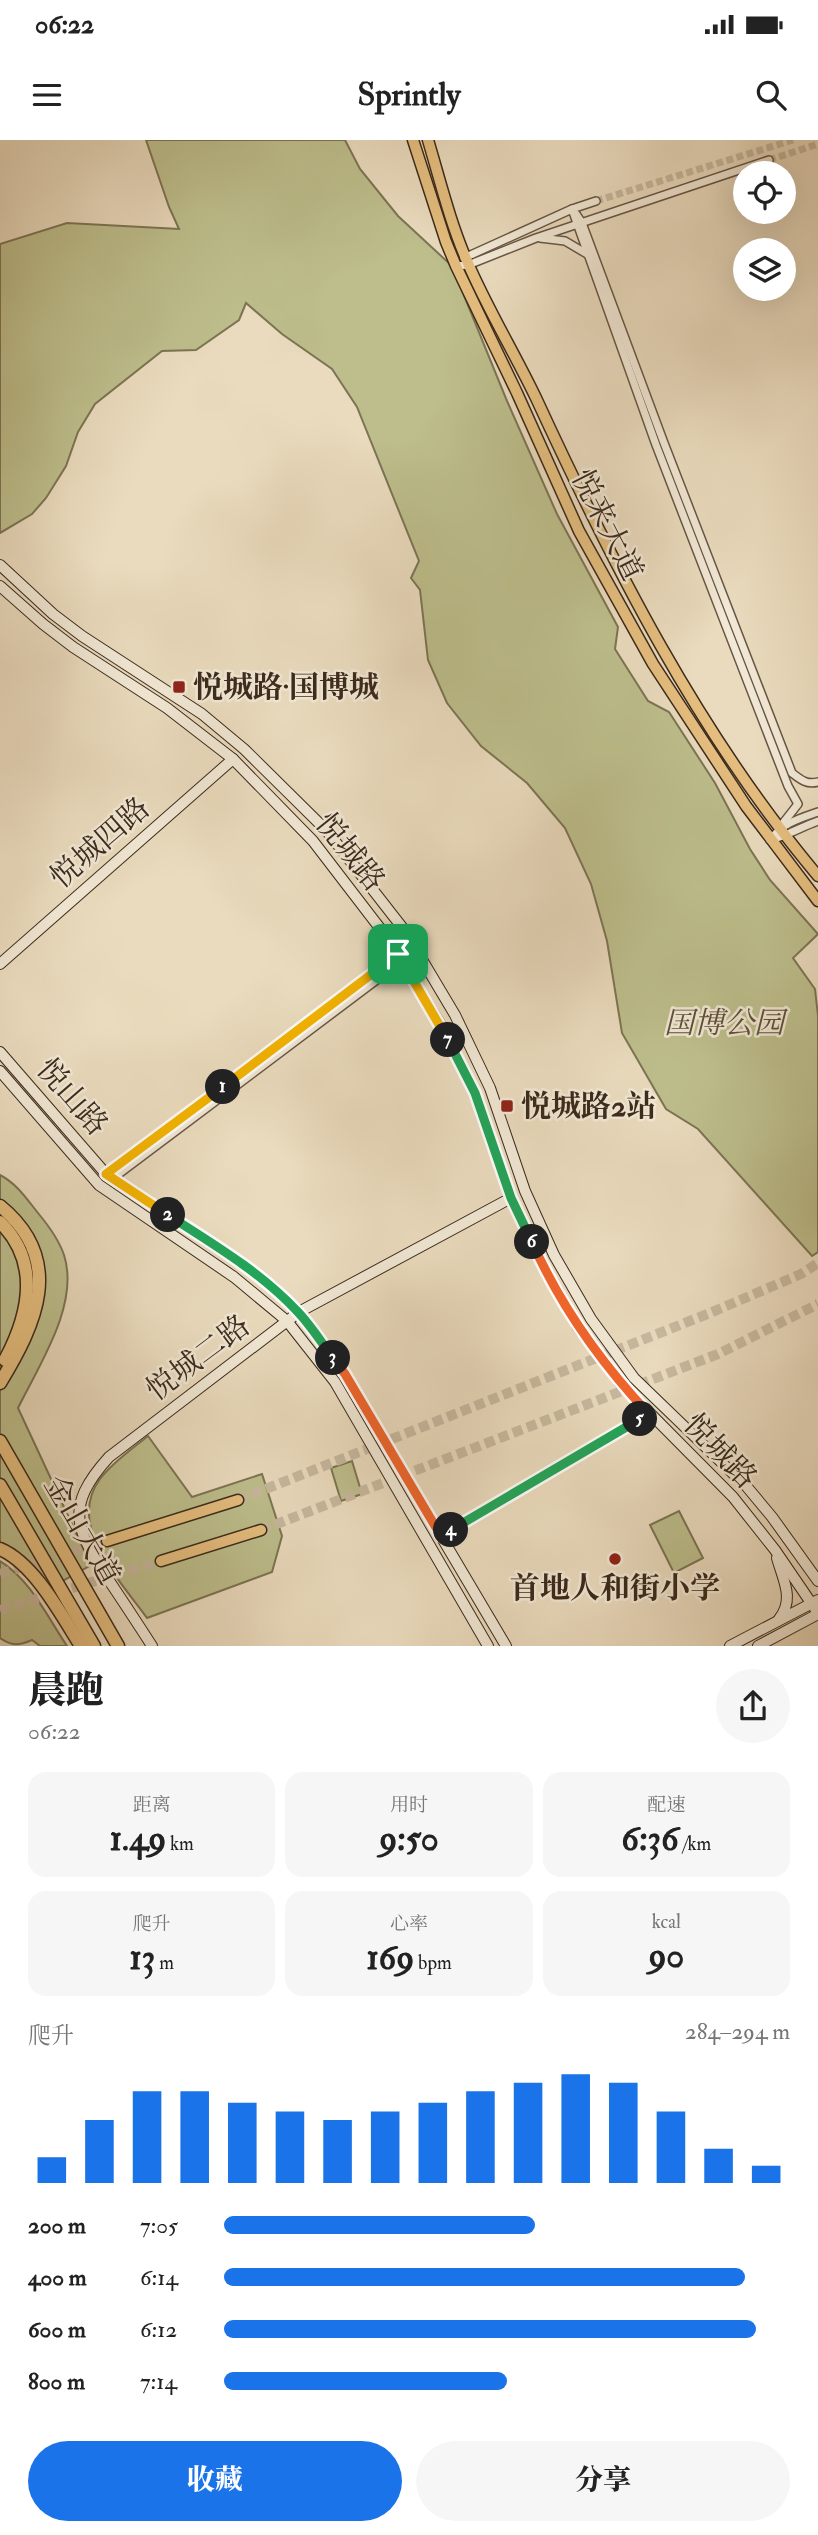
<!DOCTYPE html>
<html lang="zh">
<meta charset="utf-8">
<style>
body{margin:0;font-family:"IM FELL Double Pica","Noto Serif SC",serif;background:#f6f6f6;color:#222;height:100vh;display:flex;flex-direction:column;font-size:26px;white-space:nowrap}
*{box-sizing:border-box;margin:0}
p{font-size:23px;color:#767676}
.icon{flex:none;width:38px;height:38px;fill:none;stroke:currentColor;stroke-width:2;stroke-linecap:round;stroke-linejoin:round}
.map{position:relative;height:1506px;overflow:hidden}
.sheet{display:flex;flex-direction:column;background:#fff;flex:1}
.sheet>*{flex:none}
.tools{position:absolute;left:733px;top:21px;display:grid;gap:14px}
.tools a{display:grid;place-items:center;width:63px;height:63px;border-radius:50%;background:#fff;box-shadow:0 7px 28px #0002;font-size:35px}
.pin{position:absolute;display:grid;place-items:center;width:60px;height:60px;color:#fff;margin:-30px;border-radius:14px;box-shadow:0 4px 10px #0006}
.km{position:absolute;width:35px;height:35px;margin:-18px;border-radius:50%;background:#222;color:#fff;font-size:19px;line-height:35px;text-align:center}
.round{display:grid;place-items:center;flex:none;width:74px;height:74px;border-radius:37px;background:#f6f6f6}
.overview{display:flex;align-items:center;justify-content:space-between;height:119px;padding:0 28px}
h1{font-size:38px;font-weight:800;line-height:52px}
.stats{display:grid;grid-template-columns:repeat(3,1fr);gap:10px;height:119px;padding:7px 28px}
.stats div{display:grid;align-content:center;border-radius:18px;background:#f6f6f6;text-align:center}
.stats b{font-size:35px;font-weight:800}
.stats small{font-size:19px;font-weight:400}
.stats p{font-size:19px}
.chart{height:196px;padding:14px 28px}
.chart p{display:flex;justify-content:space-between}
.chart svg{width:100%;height:126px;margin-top:7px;stroke:#1a73e8;stroke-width:6}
.primary-button{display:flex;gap:14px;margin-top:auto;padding:14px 28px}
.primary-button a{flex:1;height:80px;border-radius:42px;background:#1a73e8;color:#fff;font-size:28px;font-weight:800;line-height:80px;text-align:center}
.primary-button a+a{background:#f6f6f6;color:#222}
ul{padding:0 28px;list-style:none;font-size:23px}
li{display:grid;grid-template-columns:112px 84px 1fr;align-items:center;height:52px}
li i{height:18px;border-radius:9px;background:#1a73e8}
.status{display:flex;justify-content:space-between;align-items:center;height:49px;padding:0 35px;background:#fff;direction:ltr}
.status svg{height:19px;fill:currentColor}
header{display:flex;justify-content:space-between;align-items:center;height:91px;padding:0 28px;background:#fff;font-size:32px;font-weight:800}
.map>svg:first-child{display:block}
.green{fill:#bdbe8c;stroke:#7c7454;stroke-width:2}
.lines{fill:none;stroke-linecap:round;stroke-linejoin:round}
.street-tunnel{stroke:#c7b89e;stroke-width:7;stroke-dasharray:7 3.5;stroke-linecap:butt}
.primary-tunnel{stroke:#c7b89e;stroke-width:10;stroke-dasharray:10 5;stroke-linecap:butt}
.street-casing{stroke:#675644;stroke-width:10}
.secondary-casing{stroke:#3b2a1c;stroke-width:12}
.primary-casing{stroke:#3b2a1c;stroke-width:13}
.highway-casing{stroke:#3b2a1c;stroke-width:15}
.street{stroke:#f1e8d5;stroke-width:7}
.secondary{stroke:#f1e8d5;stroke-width:10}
.primary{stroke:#e5be7f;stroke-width:10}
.highway{stroke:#e5be7f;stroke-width:12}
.split-1-casing{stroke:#fff;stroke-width:14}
.split-2-casing{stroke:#fff;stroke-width:14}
.split-3-casing{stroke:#fff;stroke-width:14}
.split-4-casing{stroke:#fff;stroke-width:14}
.split-5-casing{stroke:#fff;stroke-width:14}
.split-6-casing{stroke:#fff;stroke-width:14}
.split-7-casing{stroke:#fff;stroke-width:14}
.split-8-casing{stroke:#fff;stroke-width:14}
.split-1{stroke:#f5b400;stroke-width:9}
.split-2{stroke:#f5b400;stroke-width:9}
.split-3{stroke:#22a559;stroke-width:9}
.split-4{stroke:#f0652b;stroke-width:9}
.split-5{stroke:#22a559;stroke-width:9}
.split-6{stroke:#f0652b;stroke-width:9}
.split-7{stroke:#22a559;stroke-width:9}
.split-8{stroke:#f5b400;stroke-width:9}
.poi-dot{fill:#8f2418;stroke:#f1e8d5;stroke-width:2.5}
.labels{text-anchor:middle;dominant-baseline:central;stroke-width:5;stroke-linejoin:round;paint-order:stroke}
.street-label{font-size:30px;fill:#3b2a1c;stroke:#f1e8d5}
.poi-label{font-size:30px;font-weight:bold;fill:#3b2a1c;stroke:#f1e8d5;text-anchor:start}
.park-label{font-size:30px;font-style:italic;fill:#5c4f38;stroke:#f1e8d5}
</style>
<div class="status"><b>06:22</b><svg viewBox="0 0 49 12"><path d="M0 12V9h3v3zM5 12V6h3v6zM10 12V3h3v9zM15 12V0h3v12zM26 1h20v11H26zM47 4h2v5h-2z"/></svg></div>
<header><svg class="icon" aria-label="menu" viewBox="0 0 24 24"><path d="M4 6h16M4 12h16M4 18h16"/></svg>Sprintly<svg class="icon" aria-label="search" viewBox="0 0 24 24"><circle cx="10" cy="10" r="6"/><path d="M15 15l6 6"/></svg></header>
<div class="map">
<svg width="818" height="1506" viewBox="0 0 818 1506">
<rect width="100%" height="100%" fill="#eadbbe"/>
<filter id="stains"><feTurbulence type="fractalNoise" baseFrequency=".00286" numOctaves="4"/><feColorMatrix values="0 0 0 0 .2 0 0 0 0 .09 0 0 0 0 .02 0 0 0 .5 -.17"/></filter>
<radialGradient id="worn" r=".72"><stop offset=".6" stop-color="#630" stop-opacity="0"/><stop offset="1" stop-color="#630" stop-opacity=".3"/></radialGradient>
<g class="green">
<path d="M 146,0 L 345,0 L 360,29 L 398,76 L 452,126 L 507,261 L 557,374 L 618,487 L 615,509 L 648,561 L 669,572 L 715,643 L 750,709 L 770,740 L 818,794 L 793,818 L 815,849 L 818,876 L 818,1112 L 812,1116 L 698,989 L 666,969 L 622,893 L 607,801 L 591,744 L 565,688 L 527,643 L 481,606 L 447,563 L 428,520 L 420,450 L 411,438 L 419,421 L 357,267 L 332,229 L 282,194 L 246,163 L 239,180 L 196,210 L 162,211 L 95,264 L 78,292 L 66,326 L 46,358 L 32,374 L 0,393 L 0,104 L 67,83 L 179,89 L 169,67 Z"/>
<path d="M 0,1035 C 17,1044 26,1058 38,1073 C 48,1085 59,1100 64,1115 C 80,1164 39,1225 18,1268 L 91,1425 L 50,1448 L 0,1406 Z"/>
<path d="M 148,1296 L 192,1357 L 262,1334 L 282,1396 L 272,1432 L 147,1478 C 121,1441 65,1386 100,1339 C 113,1322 132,1309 148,1296 Z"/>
<path d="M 352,1321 L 362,1354 L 341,1361 L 331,1328 Z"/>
<path d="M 679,1371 L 703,1418 L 674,1433 L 650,1385 Z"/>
<path d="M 0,1421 C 30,1439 48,1478 67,1506 L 40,1506 L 32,1500 C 18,1506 12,1506 0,1498 Z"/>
</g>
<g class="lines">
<g class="street-tunnel">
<path d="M 769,20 L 818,4"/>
<path d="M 596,61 L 793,0"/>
</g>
<g class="primary-tunnel">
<path d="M 238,1360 L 710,1173 L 801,1134 L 818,1123"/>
<path d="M 261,1390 L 718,1214 L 818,1164"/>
<path d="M 0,1434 L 107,1401"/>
<path d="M 0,1470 L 161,1421"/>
</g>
<defs>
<g id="street">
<path d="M 572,69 L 656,305 L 788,646 L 798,664 L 780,687"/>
<path d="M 576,74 L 582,83 L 664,303 L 792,633 C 801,640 807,645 818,642"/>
<path d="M 540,98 L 565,101 L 587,114"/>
<path d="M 464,118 L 572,69 L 596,61"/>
<path d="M 456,126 L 468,125 L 536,98 L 769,20"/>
<path d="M 818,672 C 798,679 783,683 770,700 C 787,696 801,687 818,681"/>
<path d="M 106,1034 L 398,814"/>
<path d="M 112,1039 L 402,821"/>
<path d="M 441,1396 L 649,1274"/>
</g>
<g id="secondary">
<path d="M 0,425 L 53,474 L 82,496 L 202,574 L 244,609 L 327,691 L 405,791 L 455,875 L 490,948 L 525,1051 L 554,1115 L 591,1179 L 634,1238 L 747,1347 L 772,1377 L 818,1441"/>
<path d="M 0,446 L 43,484 L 73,507 L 167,568 L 233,619 L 313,701 L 389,800 L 440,884 L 475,953 L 511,1058 L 538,1116 L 578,1187 L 621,1244 L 733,1357 L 775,1410 L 818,1473"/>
<path d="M 0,824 L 233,619"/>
<path d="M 0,912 L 106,1034 L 244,1125 L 274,1148 L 299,1172 L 345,1234 L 506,1506"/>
<path d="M 0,931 L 99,1045 L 234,1137 L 287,1181 L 335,1242 L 488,1506"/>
<path d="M 777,1418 C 783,1440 795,1459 779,1479"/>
<path d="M 152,1506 C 138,1484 124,1463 110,1442 C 76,1390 63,1368 109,1317 L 299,1172 L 511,1058"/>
<path d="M 730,1506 L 818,1460"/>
<path d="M 758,1506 L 818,1474"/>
</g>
<g id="primary">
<path d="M 413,0 L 446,102 L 456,126 L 517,253 L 579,391 L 653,524 L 746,666 L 818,761"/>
<path d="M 428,0 C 440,40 450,82 467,121 C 487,168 514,212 536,258 C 613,425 699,595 818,736"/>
<path d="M 107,1401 L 238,1360"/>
<path d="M 161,1421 L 261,1390"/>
</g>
<g id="highway">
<path d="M 0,1066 C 66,1120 36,1184 0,1243"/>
<path d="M 0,1082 C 41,1122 29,1175 5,1220"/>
<path d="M 0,1301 L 118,1506"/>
<path d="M 0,1345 L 94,1506"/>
<path d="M 0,1409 C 34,1423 62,1476 81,1506"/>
</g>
</defs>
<use href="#street" class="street-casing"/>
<use href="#secondary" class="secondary-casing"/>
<use href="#primary" class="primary-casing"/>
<use href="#highway" class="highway-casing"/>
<use href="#street" class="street"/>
<use href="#secondary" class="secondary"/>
<use href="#primary" class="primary"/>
<use href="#highway" class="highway"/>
</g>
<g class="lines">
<defs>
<path id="split-1" d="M 223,947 L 398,814"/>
<path id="split-2" d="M 168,1075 L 106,1034 L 223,947"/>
<path id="split-3" d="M 168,1075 C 213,1104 259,1131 296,1170 C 310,1184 321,1202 333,1218"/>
<path id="split-4" d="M 333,1218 L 345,1234 L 441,1396 L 451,1390"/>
<path id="split-5" d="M 451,1390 L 640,1279"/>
<path id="split-6" d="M 532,1102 C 561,1167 601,1223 649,1274 L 640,1279"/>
<path id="split-7" d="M 448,900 L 475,953 L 511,1058 L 532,1102"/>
<path id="split-8" d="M 398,814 L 448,900"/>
</defs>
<use href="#split-1" class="split-1-casing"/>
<use href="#split-2" class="split-2-casing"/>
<use href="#split-3" class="split-3-casing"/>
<use href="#split-4" class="split-4-casing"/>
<use href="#split-5" class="split-5-casing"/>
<use href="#split-6" class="split-6-casing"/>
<use href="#split-7" class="split-7-casing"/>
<use href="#split-8" class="split-8-casing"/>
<use href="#split-1" class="split-1"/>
<use href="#split-2" class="split-2"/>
<use href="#split-3" class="split-3"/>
<use href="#split-4" class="split-4"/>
<use href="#split-5" class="split-5"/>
<use href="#split-6" class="split-6"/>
<use href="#split-7" class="split-7"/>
<use href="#split-8" class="split-8"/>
</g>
<g class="poi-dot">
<rect x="172" y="540" width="14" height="14" rx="3.5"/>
<rect x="500" y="959" width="14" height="14" rx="3.5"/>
<circle cx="615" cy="1419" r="7"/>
</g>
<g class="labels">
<g class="street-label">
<text transform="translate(607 385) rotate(63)">悦来大道</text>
<text transform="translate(100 703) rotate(-41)">悦城四路</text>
<text transform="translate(350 712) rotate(51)">悦城路</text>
<text transform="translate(72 957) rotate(49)">悦山路</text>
<text transform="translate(198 1218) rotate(-37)">悦城二路</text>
<text transform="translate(720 1311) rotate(46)">悦城路</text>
<text transform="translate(82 1390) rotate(60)">金山大道</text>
</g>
<g class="poi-label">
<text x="193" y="547">悦城路·国博城</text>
<text x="521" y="966">悦城路2站</text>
<text x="615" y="1448" text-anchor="middle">首地人和街小学</text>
</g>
<g class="park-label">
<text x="724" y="883">国博公园</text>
</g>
</g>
<rect width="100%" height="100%" filter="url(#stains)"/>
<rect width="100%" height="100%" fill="url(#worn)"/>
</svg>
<div class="tools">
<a><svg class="icon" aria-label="locate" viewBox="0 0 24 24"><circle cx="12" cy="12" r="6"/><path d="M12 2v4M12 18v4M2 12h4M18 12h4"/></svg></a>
<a><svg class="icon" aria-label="layers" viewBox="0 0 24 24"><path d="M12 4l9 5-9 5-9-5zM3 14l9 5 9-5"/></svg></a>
</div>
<div class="pin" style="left:398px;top:814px;background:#1e9e55"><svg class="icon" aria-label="arrive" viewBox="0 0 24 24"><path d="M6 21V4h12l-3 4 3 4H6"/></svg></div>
<b class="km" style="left:223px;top:947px">1</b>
<b class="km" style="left:168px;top:1075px">2</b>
<b class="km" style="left:333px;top:1218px">3</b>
<b class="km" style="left:451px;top:1390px">4</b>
<b class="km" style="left:640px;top:1279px">5</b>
<b class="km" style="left:532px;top:1102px">6</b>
<b class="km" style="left:448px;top:900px">7</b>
</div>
<section class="sheet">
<div class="overview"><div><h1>晨跑</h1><p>06:22</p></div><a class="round"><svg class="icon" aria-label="share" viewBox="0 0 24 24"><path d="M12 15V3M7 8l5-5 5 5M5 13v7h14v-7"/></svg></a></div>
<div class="stats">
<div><p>距离</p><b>1.49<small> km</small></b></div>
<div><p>用时</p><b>9:50</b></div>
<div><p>配速</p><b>6:36<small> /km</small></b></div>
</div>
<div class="stats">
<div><p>爬升</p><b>13<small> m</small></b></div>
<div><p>心率</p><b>169<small> bpm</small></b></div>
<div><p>kcal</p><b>90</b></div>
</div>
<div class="chart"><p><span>爬升</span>284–294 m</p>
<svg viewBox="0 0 160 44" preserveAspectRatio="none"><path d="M5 44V35M15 44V22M25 44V12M35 44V12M45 44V16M55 44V19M65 44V22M75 44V19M85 44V16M95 44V12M105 44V9M115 44V6M125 44V9M135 44V19M145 44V32M155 44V38"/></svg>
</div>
<ul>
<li><b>200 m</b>7:05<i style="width:55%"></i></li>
<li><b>400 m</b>6:14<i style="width:92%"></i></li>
<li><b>600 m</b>6:12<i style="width:94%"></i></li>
<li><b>800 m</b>7:14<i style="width:50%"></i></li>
</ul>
<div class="primary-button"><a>收藏</a><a>分享</a></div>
</section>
